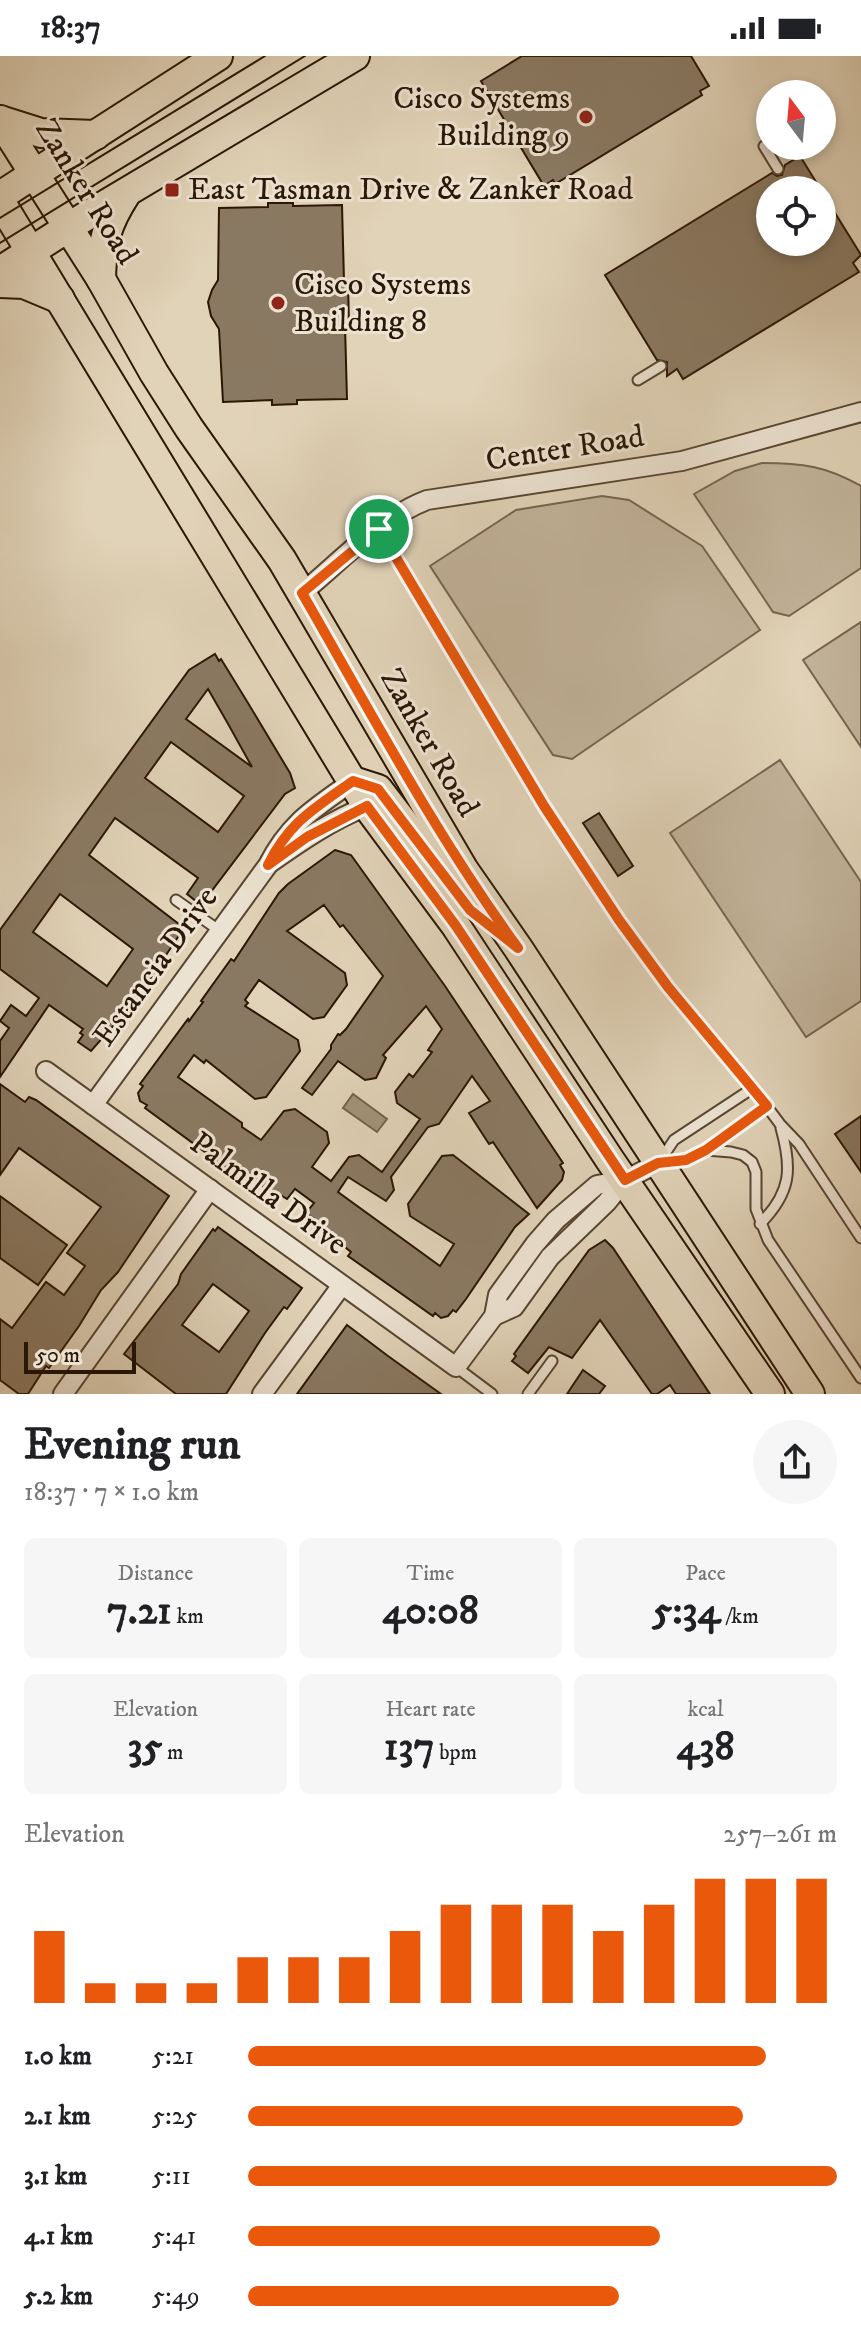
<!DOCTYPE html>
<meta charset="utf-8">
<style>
body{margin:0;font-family:"IM FELL DW Pica",serif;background:#f6f6f6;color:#202124;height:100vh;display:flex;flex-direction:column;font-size:30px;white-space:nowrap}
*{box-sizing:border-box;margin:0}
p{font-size:26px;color:#757577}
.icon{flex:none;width:44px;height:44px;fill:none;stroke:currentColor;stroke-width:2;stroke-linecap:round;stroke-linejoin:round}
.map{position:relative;height:1338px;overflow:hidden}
.panel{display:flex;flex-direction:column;background:#fff;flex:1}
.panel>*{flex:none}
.needle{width:52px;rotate:344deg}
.buttons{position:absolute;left:756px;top:24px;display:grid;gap:16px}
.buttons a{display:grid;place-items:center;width:80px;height:80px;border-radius:50%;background:#fff;box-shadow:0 4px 12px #0003;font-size:40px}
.scale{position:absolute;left:24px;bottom:20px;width:112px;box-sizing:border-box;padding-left:8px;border:4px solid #2b1705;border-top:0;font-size:22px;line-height:28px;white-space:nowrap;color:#2b1705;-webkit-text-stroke:6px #ece2d1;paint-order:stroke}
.pin{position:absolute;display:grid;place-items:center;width:68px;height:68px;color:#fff;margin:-34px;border:4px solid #fff;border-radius:50%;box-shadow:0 2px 8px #0007}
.round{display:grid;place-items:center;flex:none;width:84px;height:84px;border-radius:42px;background:#f6f6f6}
.overview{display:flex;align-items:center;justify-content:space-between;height:136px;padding:0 24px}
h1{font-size:44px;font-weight:700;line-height:60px}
.stats{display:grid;grid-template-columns:repeat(3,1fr);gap:12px;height:136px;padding:8px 24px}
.stats div{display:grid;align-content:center;border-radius:12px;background:#f6f6f6;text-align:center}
.stats b{font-size:40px;font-weight:700}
.stats small{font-size:22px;font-weight:400}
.stats p{font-size:22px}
.chart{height:224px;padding:16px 24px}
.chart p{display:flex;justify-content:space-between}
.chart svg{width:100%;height:144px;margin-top:8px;stroke:#ea580c;stroke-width:6}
ul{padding:0 24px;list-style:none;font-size:26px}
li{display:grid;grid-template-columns:128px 96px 1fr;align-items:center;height:60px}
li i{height:20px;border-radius:10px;background:#ea580c}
.status{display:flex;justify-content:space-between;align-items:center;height:56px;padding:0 40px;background:#fff;direction:ltr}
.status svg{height:22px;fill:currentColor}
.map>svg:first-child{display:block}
.green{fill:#c2b39a;stroke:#766550;stroke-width:2}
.water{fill:#a3937b;stroke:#73614c;stroke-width:2}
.building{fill:#8a7962;stroke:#2b1705;stroke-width:2;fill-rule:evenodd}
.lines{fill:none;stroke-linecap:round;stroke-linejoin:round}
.lane-casing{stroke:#584632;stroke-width:13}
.street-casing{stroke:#584632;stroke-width:22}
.primary-casing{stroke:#2b1705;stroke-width:32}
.lane{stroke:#ece2d1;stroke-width:9}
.street{stroke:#ece2d1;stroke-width:18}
.primary{stroke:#e1d3b8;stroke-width:28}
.tram{stroke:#2b1705;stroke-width:2}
.route-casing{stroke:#fff;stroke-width:16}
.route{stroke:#ea580c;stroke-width:10}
.poi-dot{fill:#8f2418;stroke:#ece2d1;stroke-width:3}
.labels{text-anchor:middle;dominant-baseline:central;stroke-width:6;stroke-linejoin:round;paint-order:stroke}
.poi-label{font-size:32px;fill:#2b1705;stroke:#ece2d1;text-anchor:start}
.street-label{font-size:32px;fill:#2b1705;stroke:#ece2d1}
</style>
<div class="status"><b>18:37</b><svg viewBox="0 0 49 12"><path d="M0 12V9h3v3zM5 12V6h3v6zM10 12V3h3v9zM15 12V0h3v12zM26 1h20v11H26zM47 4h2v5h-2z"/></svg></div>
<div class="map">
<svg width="861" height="1338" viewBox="0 0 861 1338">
<rect width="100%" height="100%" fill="#e1d3b8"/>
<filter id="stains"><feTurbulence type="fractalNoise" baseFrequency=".0025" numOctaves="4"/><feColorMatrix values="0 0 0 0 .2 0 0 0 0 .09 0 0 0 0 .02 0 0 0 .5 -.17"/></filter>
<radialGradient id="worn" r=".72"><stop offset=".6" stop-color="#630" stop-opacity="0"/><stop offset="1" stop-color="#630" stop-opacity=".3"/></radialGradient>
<g class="green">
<path d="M 762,407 C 802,407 826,410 861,430 L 861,512 L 789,560 L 773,556 L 694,438 L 735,415 Z"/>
<path d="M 602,440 L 629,444 L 702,490 L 760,574 L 572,703 L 553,699 L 430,510 L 516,454 Z"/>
<path d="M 861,566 L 861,691 L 803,604 Z"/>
<path d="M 780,704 L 861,826 L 861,945 L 806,981 L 670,777 Z"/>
</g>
<path class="water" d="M 353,1038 L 387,1063 L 377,1076 L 343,1052 Z"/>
<g class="building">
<path d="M 522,0 L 691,0 L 709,30 L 700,35 L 702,39 L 555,128 L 553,124 L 544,130 L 481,25 Z"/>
<path d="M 800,100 L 821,134 L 770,134 L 770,186 L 822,186 L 822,136 L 861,199 L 853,207 L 859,216 L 683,323 L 677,313 L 667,320 L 667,306 L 657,304 L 605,219 L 772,117 L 777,120 L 782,119 L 785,109 Z"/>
<path d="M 268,147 L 293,147 L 293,150 L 342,149 L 344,225 L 348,225 L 349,269 L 345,269 L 347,343 L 297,344 L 297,348 L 272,349 L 272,344 L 223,346 L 219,273 L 211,260 L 208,246 L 212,234 L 218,224 L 219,152 L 268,151 Z"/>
<path d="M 215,598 L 219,605 L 221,603 L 248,647 L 290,717 L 295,732 L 285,738 L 201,849 L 187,838 L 198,822 L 115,762 L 89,799 L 184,872 L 136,944 L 91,995 L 78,986 L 83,979 L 80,977 L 83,973 L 49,949 L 0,1021 L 0,985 L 9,972 L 0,965 L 11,949 L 26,960 L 39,942 L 0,913 L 0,874 L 189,614 ZM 208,633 L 227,666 L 252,711 L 186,663 ZM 171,686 L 244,740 L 218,776 L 145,722 ZM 60,838 L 133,893 L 107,930 L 33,876 Z"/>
<path d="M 599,757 L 633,810 L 618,820 L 583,767 Z"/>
<path d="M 335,794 L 351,799 L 445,930 L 563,1107 L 560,1109 L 564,1116 L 562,1124 L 537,1152 L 493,1086 L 489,1088 L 469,1057 L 490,1045 L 472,1020 L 439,1068 L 428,1071 L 391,1121 L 394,1134 L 386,1145 L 348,1121 L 338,1136 L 440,1210 L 454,1188 L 410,1160 L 408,1148 L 442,1100 L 453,1099 L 529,1158 L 515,1171 L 466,1243 L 456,1256 L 453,1254 L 448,1260 L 441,1262 L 435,1257 L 433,1260 L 348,1200 L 351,1196 L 311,1164 L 313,1162 L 306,1157 L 314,1147 L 295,1133 L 287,1143 L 282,1140 L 280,1142 L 238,1114 L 235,1118 L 145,1052 L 147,1049 L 140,1045 L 138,1037 L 143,1030 L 140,1028 L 188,963 L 189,965 L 203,946 L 201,945 L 231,903 L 234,905 L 279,837 L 288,828 ZM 324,849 L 340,871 L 343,869 L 383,920 L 346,973 L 340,979 L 338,978 L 331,989 L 331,993 L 302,1032 L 312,1039 L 338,1005 L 365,1024 L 376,1022 L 386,1002 L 383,999 L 426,950 L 442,973 L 428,994 L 432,996 L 413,1021 L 409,1018 L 395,1036 L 397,1047 L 420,1063 L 382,1116 L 359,1099 L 349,1101 L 331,1125 L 312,1111 L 329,1087 L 327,1076 L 295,1053 L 284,1055 L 261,1084 L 242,1071 L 242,1067 L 178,1021 L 194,999 L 204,1007 L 206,1004 L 255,1043 L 266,1041 L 300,995 L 298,984 L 245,950 L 248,947 L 245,944 L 259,924 L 313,963 L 324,961 L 347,929 L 345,917 L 287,875 Z"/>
<path d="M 0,1028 L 25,1046 L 29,1041 L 36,1044 L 169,1140 L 118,1216 L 101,1234 L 79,1270 L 49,1312 L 46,1310 L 28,1338 L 19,1338 L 0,1324 L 0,1263 L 12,1272 L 46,1226 L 64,1239 L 85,1210 L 67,1197 L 101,1151 L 19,1092 L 0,1119 Z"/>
<path d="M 861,1060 L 861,1116 L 835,1078 Z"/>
<path d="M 0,1140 L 67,1189 L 38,1229 L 0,1202 Z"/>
<path d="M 218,1171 L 302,1232 L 287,1253 L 284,1251 L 265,1277 L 226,1338 L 176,1338 L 124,1298 L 178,1228 L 181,1218 L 213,1173 L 215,1175 ZM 213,1228 L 249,1255 L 219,1296 L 182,1269 Z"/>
<path d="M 605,1184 L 613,1192 L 710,1338 L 676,1338 L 670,1329 L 657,1338 L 652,1338 L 600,1264 L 572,1302 L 549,1291 L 528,1317 L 512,1305 L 516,1300 L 514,1298 L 589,1194 Z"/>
<path d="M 347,1269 L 388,1300 L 441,1338 L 297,1338 Z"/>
<path d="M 583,1314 L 605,1330 L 599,1338 L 567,1338 Z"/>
</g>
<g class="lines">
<defs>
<g id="lane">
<path d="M 764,90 L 778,113"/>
<path d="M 638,324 L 661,310"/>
<path d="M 379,473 L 544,750 L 619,864 L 668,931 L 753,1032 L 780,1068 L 799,1088 L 861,1182"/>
<path d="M 176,844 L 220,875"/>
<path d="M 706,1094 L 731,1096 L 743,1099 L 752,1106 L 756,1116 L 756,1153 L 768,1184 L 861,1322"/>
<path d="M 662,1102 L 674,1084 L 753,1032"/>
<path d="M 662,1107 L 686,1104 L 706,1094 L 767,1050"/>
<path d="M 760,1168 C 792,1136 792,1112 781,1072"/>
<path d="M 456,1311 L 492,1338"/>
<path d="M 528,1338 L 552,1305"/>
</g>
<g id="street">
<path d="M 302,537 C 341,505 380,462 427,444 L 682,405 L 861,356"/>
<path d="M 270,807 C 301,785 332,764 367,750"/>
<path d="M 46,1015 L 456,1311 L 494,1260 L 498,1239 L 535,1188 L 556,1164 L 597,1129 L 625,1124 L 658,1107"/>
<path d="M 93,1049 L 268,809 C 290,766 315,752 353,725"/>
<path d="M 494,1260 L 514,1251 L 550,1201 L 607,1146 L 625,1124"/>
<path d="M 63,1338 L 210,1133"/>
<path d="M 262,1338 L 342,1229"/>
</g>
<g id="primary">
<path d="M 0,64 L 101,223 L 154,317 L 189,372 L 282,504 L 464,814 L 518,892 L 810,1338"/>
<path d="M 0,64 L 41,77 L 96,79"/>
<path d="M 0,140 L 218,0"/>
<path d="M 0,145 L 367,750 L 456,870 L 610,1104 L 770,1338"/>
<path d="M 0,215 L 83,162 L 355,0"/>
<path d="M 101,223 C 102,186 106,169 126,138"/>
<path d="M 0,227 L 24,228 L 60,243"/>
<path d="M 353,725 L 378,733 L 463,844"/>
</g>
</defs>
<use href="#lane" class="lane-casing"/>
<use href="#street" class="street-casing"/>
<use href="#primary" class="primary-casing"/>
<use href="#lane" class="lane"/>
<use href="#street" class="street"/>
<use href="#primary" class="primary"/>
<g class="tram">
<path d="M 0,162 L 265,0"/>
<path d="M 0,187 L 305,0"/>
</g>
</g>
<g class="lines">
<defs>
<path id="route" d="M 379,473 L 544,750 L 619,864 L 668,931 L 767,1050 L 706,1094 L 686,1104 L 658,1107 L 625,1124 L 456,870 L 367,750 L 307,781 L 268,809 C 289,766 315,752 353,725 L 378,733 L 470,854 L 518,892 C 436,779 371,657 302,537 Z"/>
</defs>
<use href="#route" class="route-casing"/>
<use href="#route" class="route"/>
</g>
<g class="poi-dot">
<circle cx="586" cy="61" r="8"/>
<rect x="164" y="126" width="16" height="16" rx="4"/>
<circle cx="278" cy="247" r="8"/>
</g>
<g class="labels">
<g class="poi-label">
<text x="570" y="43" text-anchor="end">Cisco Systems<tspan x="570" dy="37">Building 9</tspan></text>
<text x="188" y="134">East Tasman Drive &amp; Zanker Road</text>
<text x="294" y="229">Cisco Systems<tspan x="294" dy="37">Building 8</tspan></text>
</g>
<g class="street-label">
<text transform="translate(86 136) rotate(58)">Zanker Road</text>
<text transform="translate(565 393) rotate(-9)">Center Road</text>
<text transform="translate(429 687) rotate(60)">Zanker Road</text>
<text transform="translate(156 911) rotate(-54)">Estancia Drive</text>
<text transform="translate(268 1138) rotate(36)">Palmilla Drive</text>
</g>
</g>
<rect width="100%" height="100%" filter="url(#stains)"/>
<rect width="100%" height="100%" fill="url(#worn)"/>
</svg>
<div class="buttons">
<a><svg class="needle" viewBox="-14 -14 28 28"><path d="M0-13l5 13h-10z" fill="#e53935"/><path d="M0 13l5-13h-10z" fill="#757577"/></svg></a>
<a><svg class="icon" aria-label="locate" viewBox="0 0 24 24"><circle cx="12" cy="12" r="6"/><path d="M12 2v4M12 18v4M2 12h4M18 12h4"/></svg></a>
</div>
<div class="scale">50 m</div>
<div class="pin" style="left:379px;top:473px;background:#1e9e55"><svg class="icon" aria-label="arrive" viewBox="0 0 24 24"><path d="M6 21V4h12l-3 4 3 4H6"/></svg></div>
</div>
<section class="panel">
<div class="overview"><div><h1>Evening run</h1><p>18:37 · 7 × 1.0 km</p></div><a class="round"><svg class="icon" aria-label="share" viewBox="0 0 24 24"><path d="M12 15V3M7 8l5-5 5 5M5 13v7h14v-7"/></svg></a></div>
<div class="stats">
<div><p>Distance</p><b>7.21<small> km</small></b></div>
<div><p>Time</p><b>40:08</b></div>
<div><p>Pace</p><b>5:34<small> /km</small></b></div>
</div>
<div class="stats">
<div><p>Elevation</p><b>35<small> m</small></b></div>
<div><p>Heart rate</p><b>137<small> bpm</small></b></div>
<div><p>kcal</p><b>438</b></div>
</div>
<div class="chart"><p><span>Elevation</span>257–261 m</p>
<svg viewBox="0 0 160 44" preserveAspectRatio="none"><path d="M5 44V22M15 44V38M25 44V38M35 44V38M45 44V30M55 44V30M65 44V30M75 44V22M85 44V14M95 44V14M105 44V14M115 44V22M125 44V14M135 44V6M145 44V6M155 44V6"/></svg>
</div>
<ul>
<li><b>1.0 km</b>5:21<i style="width:88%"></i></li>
<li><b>2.1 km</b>5:25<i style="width:84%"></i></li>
<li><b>3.1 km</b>5:11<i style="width:100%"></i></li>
<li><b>4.1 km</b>5:41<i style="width:70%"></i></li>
<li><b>5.2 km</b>5:49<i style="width:63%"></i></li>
</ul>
</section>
